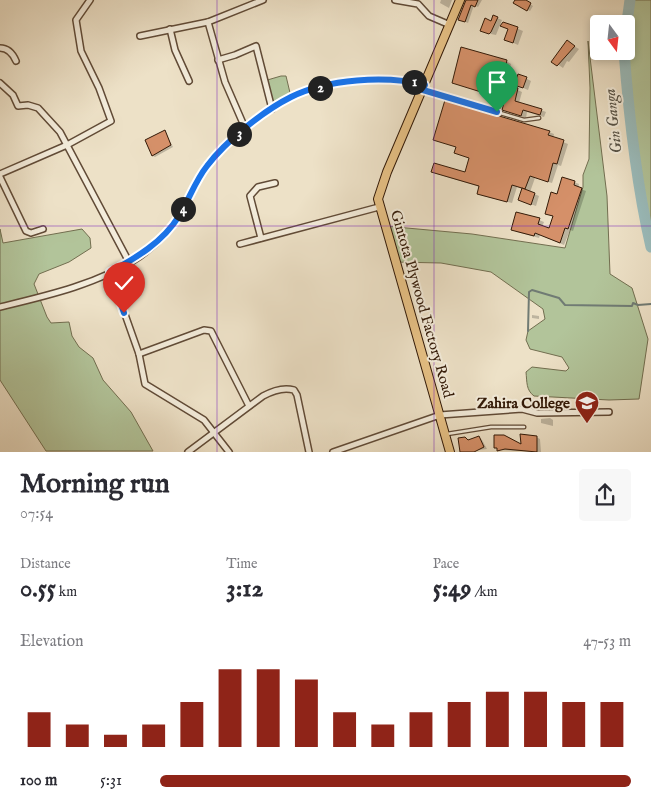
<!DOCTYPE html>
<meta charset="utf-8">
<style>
body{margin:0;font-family:"IM FELL English",serif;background:#f7f7f7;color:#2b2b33;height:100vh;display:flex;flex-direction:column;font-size:19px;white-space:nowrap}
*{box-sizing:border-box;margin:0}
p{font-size:16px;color:#7c7c81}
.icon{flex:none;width:28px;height:28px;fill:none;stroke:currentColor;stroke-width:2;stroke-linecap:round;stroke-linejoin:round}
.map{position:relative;height:452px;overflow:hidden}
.panel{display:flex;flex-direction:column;background:#fff;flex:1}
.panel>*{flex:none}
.needle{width:32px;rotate:165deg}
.fabs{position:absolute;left:590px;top:15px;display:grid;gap:10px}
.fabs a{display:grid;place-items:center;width:45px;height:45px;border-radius:5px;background:#fff;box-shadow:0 2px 8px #0003;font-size:25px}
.pin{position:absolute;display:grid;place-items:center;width:42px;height:42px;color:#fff;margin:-51px -21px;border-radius:50% 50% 50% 0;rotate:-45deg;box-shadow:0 0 5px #0007}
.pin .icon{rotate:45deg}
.km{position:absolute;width:25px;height:25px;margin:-12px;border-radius:50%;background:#222;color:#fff;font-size:14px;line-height:25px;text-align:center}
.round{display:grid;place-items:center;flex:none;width:52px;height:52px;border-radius:5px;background:#f7f7f7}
.overview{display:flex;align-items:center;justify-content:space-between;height:85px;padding:0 20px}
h1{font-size:28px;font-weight:800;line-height:38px}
.stats{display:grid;grid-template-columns:repeat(3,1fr);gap:8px;height:85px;padding:5px 20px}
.stats div{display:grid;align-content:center}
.stats b{font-size:25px;font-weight:800}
.stats small{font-size:14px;font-weight:400}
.stats p{font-size:14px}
.chart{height:140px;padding:10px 20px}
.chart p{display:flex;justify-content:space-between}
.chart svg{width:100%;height:90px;margin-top:5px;stroke:#8f2418;stroke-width:6}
ul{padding:0 20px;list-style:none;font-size:16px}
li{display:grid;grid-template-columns:80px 60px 1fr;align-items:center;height:38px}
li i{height:12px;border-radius:6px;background:#8f2418}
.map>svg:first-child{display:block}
.green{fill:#b2c49a;stroke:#726e50}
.shadow{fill:#0003}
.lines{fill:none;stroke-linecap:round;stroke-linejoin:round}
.stream{stroke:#707b74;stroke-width:2}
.river{stroke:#9abcbc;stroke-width:11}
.building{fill:#d59069;stroke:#321907}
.lane-casing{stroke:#614b37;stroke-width:5}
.street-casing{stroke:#614b37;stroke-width:8}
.primary-casing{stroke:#321907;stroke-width:10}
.lane{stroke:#f3ecdb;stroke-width:2.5}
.street{stroke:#f3ecdb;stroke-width:5}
.primary{stroke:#e6c084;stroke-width:8}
.route-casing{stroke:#fff;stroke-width:10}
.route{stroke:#1a73e8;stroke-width:6}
.grid{fill:none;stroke:#7b2cbf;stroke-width:1;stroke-opacity:0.55}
.labels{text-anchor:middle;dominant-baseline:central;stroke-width:4;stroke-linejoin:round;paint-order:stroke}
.street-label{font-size:15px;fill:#321907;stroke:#f3ecdb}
.poi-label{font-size:15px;font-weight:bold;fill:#321907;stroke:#f3ecdb;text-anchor:end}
.water-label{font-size:16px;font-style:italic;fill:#565246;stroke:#f3ecdb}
</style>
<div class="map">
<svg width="651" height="452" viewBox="0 0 651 452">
<rect width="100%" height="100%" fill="#ede1c7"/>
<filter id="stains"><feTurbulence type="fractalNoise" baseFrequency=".004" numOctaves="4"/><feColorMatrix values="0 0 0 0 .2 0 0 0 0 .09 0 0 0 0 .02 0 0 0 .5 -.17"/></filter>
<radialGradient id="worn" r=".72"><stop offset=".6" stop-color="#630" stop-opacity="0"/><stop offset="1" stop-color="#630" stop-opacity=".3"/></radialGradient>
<g class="green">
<path d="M 630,0 L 651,0 L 651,247 C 636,181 629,118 623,51 L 626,51 Z"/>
<path d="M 588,41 L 607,196 L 610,274 L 632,288 L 648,339 L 639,399 L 609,400 L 534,396 C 526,390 527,382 526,372 L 532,367 L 566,371 L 569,368 L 562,357 L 530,349 L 526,340 L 528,331 L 545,319 L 543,309 L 491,272 L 441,263 L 394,262 L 385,226 L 472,234 L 565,248 L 583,187 L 583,175 L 589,159 L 590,88 Z"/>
<path d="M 281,76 L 286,76 L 291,97 L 272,109 L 264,81 Z"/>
<path d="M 0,229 L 3,243 L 82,229 L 90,238 L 91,248 L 69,262 L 39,274 L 34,284 L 47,317 L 51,323 L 69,322 L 72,336 L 79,347 L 93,358 L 103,380 L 131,412 L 153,451 L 46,451 L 0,380 Z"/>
</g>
<g class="shadow">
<path d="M 441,0 L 452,0 L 449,8 L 440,3 Z"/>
<path d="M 466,0 L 482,0 L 478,7 L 474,5 L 468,23 L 459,19 Z"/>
<path d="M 517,0 L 523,0 L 533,6 L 530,11 L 515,3 Z"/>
<path d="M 497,18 L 502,20 L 496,35 L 486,33 L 492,22 Z"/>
<path d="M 504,23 L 523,31 L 518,45 L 505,39 L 509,29 Z"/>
<path d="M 572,45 L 579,49 L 569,62 L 567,61 L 563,68 L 553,61 Z"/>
<path d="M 506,61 L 511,64 L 502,101 L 495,96 L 453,82 Z"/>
<path d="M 519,75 L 531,81 L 528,90 L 521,87 Z"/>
<path d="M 509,86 L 522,92 L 519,103 L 541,110 L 546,112 L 544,117 L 527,112 L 526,118 L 503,109 Z"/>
<path d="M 165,132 L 173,147 L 155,157 L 153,156 Z"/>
<path d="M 549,132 L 554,134 L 553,138 L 568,144 L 561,166 L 558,165 L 552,183 L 535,178 L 530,192 L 539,196 L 536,206 L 519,200 L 523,189 L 517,187 L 512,203 L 483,196 L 478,193 L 480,187 L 437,174 L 465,174 L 470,158 L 456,153 Z"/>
<path d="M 574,182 L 579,184 L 578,188 L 586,191 L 573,231 L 570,230 L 564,245 L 540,235 L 539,238 L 517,232 L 539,220 L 544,222 L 542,227 L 549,230 L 554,216 L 546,213 Z"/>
<path d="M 532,315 L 539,316 L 539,319 L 532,318 Z"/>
<path d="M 550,418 L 553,420 L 553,426 L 541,423 L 541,419 Z"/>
<path d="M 479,437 L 482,440 L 487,449 L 462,452 L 469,441 Z"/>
<path d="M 536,437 L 540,439 L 541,452 L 499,450 L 522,446 Z"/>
</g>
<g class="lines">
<path class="stream" d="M 528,331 L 529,292 L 532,290 L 559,298 L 565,305 L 632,306 L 633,303 L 638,305 L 651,304"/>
<g class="river">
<path d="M 626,29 L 630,0"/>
<path d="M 624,51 C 629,118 636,182 651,247"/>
</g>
</g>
<g class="building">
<path d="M 466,0 L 478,0 L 475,7 L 471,5 L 465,22 L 458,20 Z"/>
<path d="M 515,0 L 526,0 L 531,3 L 527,11 L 513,3 Z"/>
<path d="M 493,15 L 498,17 L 491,32 L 489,34 L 480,31 L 485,18 L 491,21 Z"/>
<path d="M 503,22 L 518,27 L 513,43 L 504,40 L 508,29 L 500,26 Z"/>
<path d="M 567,40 L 575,46 L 557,66 L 551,62 Z"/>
<path d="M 461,47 L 507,60 L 498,99 L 493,98 L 494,96 L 452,83 Z"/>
<path d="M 518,74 L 527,77 L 523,88 L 514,85 Z"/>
<path d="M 509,85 L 518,88 L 515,101 L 542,109 L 540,115 L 523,110 L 521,116 L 502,110 Z"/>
<path d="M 445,100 L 550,131 L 548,135 L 564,140 L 557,164 L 553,163 L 548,182 L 530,176 L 525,189 L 512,185 L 507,202 L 477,194 L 479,186 L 431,172 L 434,163 L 465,172 L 469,158 L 454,153 L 456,147 L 433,140 Z"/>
<path d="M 165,130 L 171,145 L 152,156 L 145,140 Z"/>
<path d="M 562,177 L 575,181 L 574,185 L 582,188 L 568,229 L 565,228 L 560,243 L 535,233 L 534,236 L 511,230 L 516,212 L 540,218 L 538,224 L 549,228 L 553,216 L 545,214 L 551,192 L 557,194 Z"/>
<path d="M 522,188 L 535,193 L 531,205 L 518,200 Z"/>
<path d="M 520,434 L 537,436 L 537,452 L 505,449 L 497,451 L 497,448 L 494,448 L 494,435 L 504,435 L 521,444 Z"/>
<path d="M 479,436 L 484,447 L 474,452 L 460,452 L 458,438 L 465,437 L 468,440 Z"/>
</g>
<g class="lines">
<defs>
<g id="lane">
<path d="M 423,90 L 524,120 L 539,118"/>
<path d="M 497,112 L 509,73"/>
<path d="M 447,434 L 491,427 L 524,427"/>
</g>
<g id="street">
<path d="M 395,0 L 418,4 L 429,16 L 450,25"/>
<path d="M 208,22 L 225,82 L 245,128"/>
<path d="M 170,29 L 175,50 L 189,81"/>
<path d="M 140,36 L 208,22 L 263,0"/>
<path d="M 0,48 C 8,48 13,54 16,61"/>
<path d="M 218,60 L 235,55 L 256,46 L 272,109"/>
<path d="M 0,83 L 13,95 L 18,106 L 28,105 L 38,108 L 60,132 L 129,262"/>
<path d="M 0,174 L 67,145 L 111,121 L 99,88 L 81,51 L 76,20 L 90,0"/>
<path d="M 0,177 L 26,231 L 31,233 L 43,229"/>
<path d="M 261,238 L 250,196 L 258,187 L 275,183"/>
<path d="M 240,244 L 379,207"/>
<path d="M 110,272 L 139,354 L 145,384 L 204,420 L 229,452"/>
<path d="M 0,307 C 46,296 99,284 139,257 C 154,246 169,232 179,217 C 189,201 195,182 206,167 C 224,141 263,111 291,97 C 327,79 387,75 425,85"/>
<path d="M 139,354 L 204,330 L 211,331 L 249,406"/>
<path d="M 188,452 L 263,396 C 272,391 284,387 294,390 L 297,395 L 309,452"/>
<path d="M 333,452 L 440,415 L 522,409 L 537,413 L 609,412"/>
</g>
<path id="primary" d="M 450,452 L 378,199 L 387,172 L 460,0"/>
</defs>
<use href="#lane" class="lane-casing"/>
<use href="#street" class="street-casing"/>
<use href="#primary" class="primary-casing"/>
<use href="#lane" class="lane"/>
<use href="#street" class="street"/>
<use href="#primary" class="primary"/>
</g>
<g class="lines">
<defs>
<path id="route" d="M 124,313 L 110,272 C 136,258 163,242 179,216 C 189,200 195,181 207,166 C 226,141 263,111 291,97 C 327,79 386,75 425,85 L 423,90 L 497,112"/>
</defs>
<use href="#route" class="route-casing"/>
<use href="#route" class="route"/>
</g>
<path class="grid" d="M 217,0 L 217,452M 434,0 L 434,452M 0,226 L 651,226"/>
<defs>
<symbol id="school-pin" viewBox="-11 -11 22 30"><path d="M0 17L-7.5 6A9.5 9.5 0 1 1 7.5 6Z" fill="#8f2418" stroke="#f3ecdb"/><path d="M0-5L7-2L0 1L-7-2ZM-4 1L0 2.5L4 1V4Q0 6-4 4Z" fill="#fff"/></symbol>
</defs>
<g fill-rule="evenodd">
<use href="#school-pin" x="573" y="389" width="28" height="38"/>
</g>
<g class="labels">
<g class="street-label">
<text transform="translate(422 304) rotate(74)">Gintota Plywood Factory Road</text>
</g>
<g class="poi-label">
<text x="570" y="403">Zahira College</text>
</g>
<g class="water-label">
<text transform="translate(614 121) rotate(-96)">Gin Ganga</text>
</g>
</g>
<rect width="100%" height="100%" filter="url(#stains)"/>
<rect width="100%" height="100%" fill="url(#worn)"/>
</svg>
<div class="fabs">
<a><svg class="needle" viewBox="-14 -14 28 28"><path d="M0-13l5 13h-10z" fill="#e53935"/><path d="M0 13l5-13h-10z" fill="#7c7c81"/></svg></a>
</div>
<div class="pin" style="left:497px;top:112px;background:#1e9e55"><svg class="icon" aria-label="arrive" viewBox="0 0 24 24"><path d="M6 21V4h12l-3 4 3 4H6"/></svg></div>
<div class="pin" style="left:124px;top:313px;background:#d93025"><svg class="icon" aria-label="check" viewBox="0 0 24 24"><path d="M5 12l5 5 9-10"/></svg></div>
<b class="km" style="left:414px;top:82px">1</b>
<b class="km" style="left:320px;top:88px">2</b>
<b class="km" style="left:239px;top:134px">3</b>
<b class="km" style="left:183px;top:209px">4</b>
</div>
<section class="panel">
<div class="overview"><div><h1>Morning run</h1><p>07:54</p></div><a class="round"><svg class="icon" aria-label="share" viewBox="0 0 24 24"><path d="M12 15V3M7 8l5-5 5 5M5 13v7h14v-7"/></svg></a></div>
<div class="stats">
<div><p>Distance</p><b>0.55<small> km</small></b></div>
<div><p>Time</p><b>3:12</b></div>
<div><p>Pace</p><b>5:49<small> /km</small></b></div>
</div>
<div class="chart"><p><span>Elevation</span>47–53 m</p>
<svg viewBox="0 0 160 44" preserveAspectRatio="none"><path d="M5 44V27M15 44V33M25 44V38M35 44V33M45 44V22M55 44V6M65 44V6M75 44V11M85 44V27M95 44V33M105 44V27M115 44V22M125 44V17M135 44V17M145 44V22M155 44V22"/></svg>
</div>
<ul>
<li><b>100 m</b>5:31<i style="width:100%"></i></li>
</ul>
</section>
